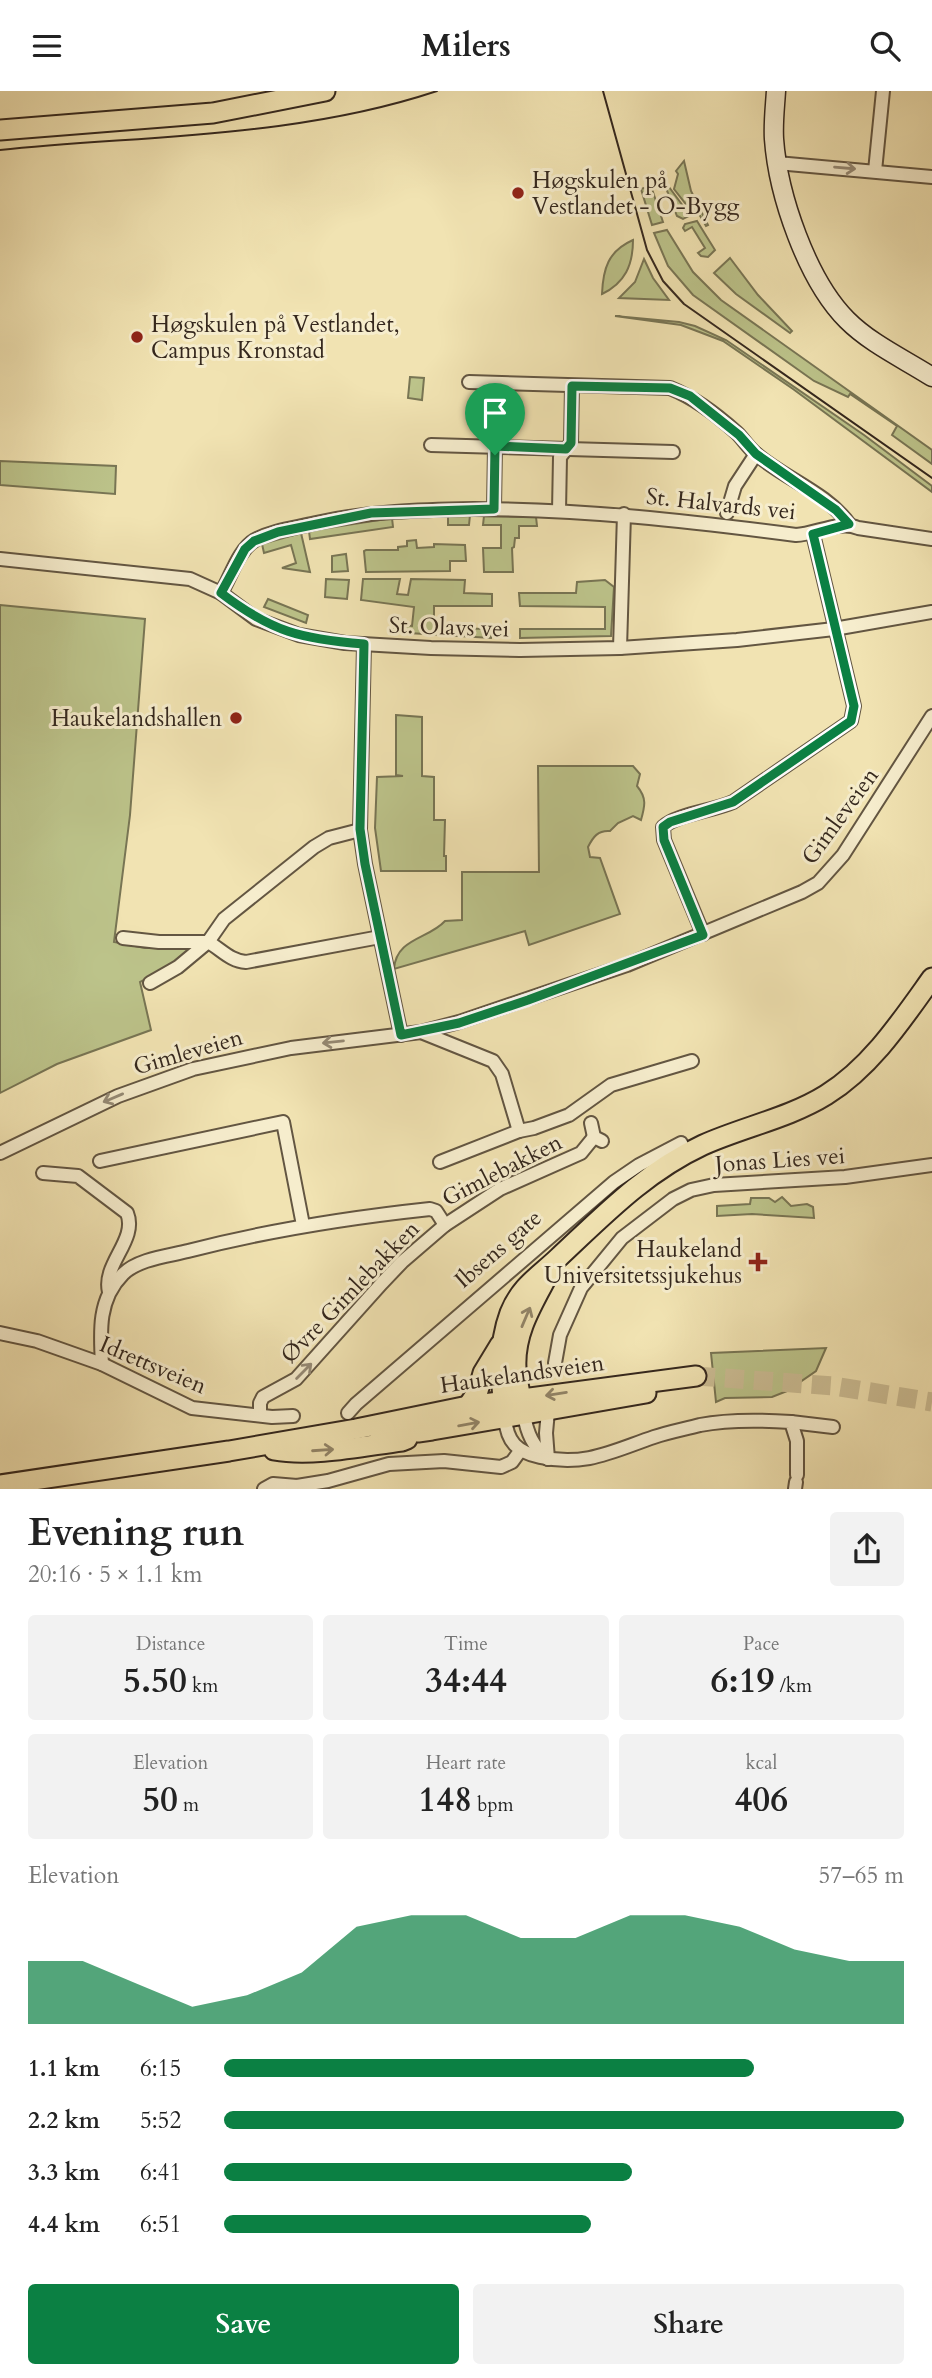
<!DOCTYPE html>
<meta charset="utf-8">
<style>
body{margin:0;font-family:Cardo,serif;background:#f2f2f2;color:#222;height:100vh;display:flex;flex-direction:column;font-size:26px;white-space:nowrap}
*{box-sizing:border-box;margin:0}
p{font-size:23px;color:#767676}
.icon{flex:none;width:38px;height:38px;fill:none;stroke:currentColor;stroke-width:2;stroke-linecap:round;stroke-linejoin:round}
.map{position:relative;height:1398px;overflow:hidden}
.panel{display:flex;flex-direction:column;background:#fff;flex:1}
.panel>*{flex:none}
.pin{position:absolute;display:grid;place-items:center;width:60px;height:60px;color:#fff;margin:-72px -30px;border-radius:50% 50% 50% 0;rotate:-45deg;box-shadow:0 0 7px #0007}
.pin .icon{rotate:45deg}
.round{display:grid;place-items:center;flex:none;width:74px;height:74px;border-radius:7px;background:#f2f2f2}
.summary{display:flex;align-items:center;justify-content:space-between;height:119px;padding:0 28px}
h1{font-size:38px;font-weight:800;line-height:52px}
.metrics{display:grid;grid-template-columns:repeat(3,1fr);gap:10px;height:119px;padding:7px 28px}
.metrics div{display:grid;align-content:center;border-radius:7px;background:#f2f2f2;text-align:center}
.metrics b{font-size:35px;font-weight:800}
.metrics small{font-size:19px;font-weight:400}
.metrics p{font-size:19px}
.chart{height:196px;padding:14px 28px}
.chart p{display:flex;justify-content:space-between}
.chart svg{width:100%;height:126px;margin-top:7px;fill:#0b8043;opacity:.7}
.button{display:flex;gap:14px;margin-top:auto;padding:14px 28px}
.button a{flex:1;height:80px;border-radius:7px;background:#0b8043;color:#fff;font-size:28px;font-weight:800;line-height:80px;text-align:center}
.button a+a{background:#f2f2f2;color:#222}
ul{padding:0 28px;list-style:none;font-size:23px}
li{display:grid;grid-template-columns:112px 84px 1fr;align-items:center;height:52px}
li i{height:18px;border-radius:9px;background:#0b8043}
header{display:flex;justify-content:space-between;align-items:center;height:91px;padding:0 28px;background:#fff;font-size:32px;font-weight:800}
.map>svg:first-child{display:block}
.green{fill:#bcc38a;stroke:#787554;stroke-width:2}
.lines{fill:none;stroke-linecap:round;stroke-linejoin:round}
.primary-tunnel{stroke:#cbbd94;stroke-width:19;stroke-dasharray:19 10;stroke-linecap:butt}
.street-casing{stroke:#635642;stroke-width:16}
.secondary-casing{stroke:#34271d;stroke-width:21}
.primary-casing{stroke:#34271d;stroke-width:23}
.street{stroke:#f6edcd;stroke-width:12}
.secondary{stroke:#f6edcd;stroke-width:18}
.primary{stroke:#f1e3b2;stroke-width:19}
.tram{stroke:#34271d;stroke-width:2}
.oneway{stroke:#958a75}
.oneway2{stroke:#928568}
.route-casing{stroke:#fff;stroke-width:14}
.route{stroke:#0b8043;stroke-width:9}
.poi-dot{fill:#8f2418;stroke:#f6edcd;stroke-width:2.5}
.labels{text-anchor:middle;dominant-baseline:central;stroke-width:6;stroke-linejoin:round;paint-order:stroke}
.poi-label{font-size:23px;fill:#34271d;stroke:#f6edcd;text-anchor:start}
.street-label{font-size:23px;fill:#34271d;stroke:#f6edcd}
</style>
<header><svg class="icon" aria-label="menu" viewBox="0 0 24 24"><path d="M4 6h16M4 12h16M4 18h16"/></svg>Milers<svg class="icon" aria-label="search" viewBox="0 0 24 24"><circle cx="10" cy="10" r="6"/><path d="M15 15l6 6"/></svg></header>
<div class="map">
<svg width="932" height="1398" viewBox="0 0 932 1398">
<rect width="100%" height="100%" fill="#f1e3b2"/>
<filter id="stains"><feTurbulence type="fractalNoise" baseFrequency=".00286" numOctaves="4"/><feColorMatrix values="0 0 0 0 .2 0 0 0 0 .09 0 0 0 0 .02 0 0 0 .5 -.17"/></filter>
<radialGradient id="worn" r=".72"><stop offset=".6" stop-color="#630" stop-opacity="0"/><stop offset="1" stop-color="#630" stop-opacity=".3"/></radialGradient>
<g class="green">
<path d="M 684,70 L 691,100 L 708,134 L 706,135 L 699,123 L 692,121 L 674,98 L 678,83 L 676,80 Z"/>
<path d="M 651,95 L 663,131 L 652,134 L 641,98 Z"/>
<path d="M 669,96 L 689,123 L 689,125 L 683,128 L 677,125 L 666,97 Z"/>
<path d="M 697,130 L 715,159 L 708,166 L 701,165 L 698,162 L 705,157 L 692,136 L 685,140 L 683,137 L 685,133 Z"/>
<path d="M 667,139 L 693,181 L 721,209 L 932,359 L 932,373 L 892,344 L 897,335 L 850,303 L 848,306 L 814,290 L 693,204 L 668,175 L 654,142 Z"/>
<path d="M 633,149 C 633,174 625,192 602,203 C 603,178 608,160 633,149 Z"/>
<path d="M 730,167 L 758,204 L 792,240 L 790,242 L 736,203 L 714,182 Z"/>
<path d="M 644,168 L 653,187 L 669,209 L 619,207 L 635,191 Z"/>
<path d="M 615,225 L 679,231 L 695,235 L 726,249 L 864,344 L 932,395 L 932,401 L 793,298 L 723,250 L 681,234 Z"/>
<path d="M 410,286 L 424,287 L 422,309 L 408,307 Z"/>
<path d="M 0,370 L 116,375 L 115,403 L 0,394 Z"/>
<path d="M 448,424 L 470,424 L 469,434 L 448,434 Z"/>
<path d="M 484,425 L 536,426 L 537,435 L 519,435 L 519,447 L 515,447 L 514,456 L 512,457 L 513,481 L 484,481 L 483,457 L 501,457 L 501,434 L 483,434 Z"/>
<path d="M 392,427 L 393,436 L 310,448 L 309,440 Z"/>
<path d="M 301,442 L 310,481 L 282,477 L 296,472 L 291,454 L 264,462 L 262,453 Z"/>
<path d="M 416,449 L 417,457 L 434,456 L 434,453 L 465,454 L 466,470 L 450,470 L 450,480 L 366,481 L 364,460 L 366,459 L 398,459 L 398,456 L 407,455 L 407,450 Z"/>
<path d="M 346,463 L 348,480 L 332,481 L 332,465 Z"/>
<path d="M 326,488 L 349,489 L 347,508 L 325,506 Z"/>
<path d="M 363,488 L 400,488 L 397,503 L 408,504 L 411,488 L 465,489 L 464,502 L 492,503 L 492,515 L 434,515 L 434,537 L 492,538 L 491,547 L 392,541 L 393,533 L 412,535 L 414,516 L 361,509 Z"/>
<path d="M 605,489 L 614,496 L 611,545 L 520,547 L 520,538 L 605,538 L 605,516 L 520,515 L 519,502 L 576,502 L 577,491 Z"/>
<path d="M 268,508 L 308,524 L 306,532 L 264,516 Z"/>
<path d="M 0,514 L 145,528 L 130,724 L 114,851 L 145,857 L 188,857 L 186,866 L 140,891 L 151,939 L 57,973 L 0,1002 Z"/>
<path d="M 396,624 L 422,626 L 422,685 L 434,686 L 434,729 L 445,729 L 444,765 L 446,765 L 446,780 L 381,780 L 375,737 L 377,686 L 403,685 L 396,684 Z"/>
<path d="M 538,675 L 633,675 L 640,683 L 637,695 C 647,707 645,715 641,729 L 633,725 L 618,732 L 610,740 C 598,739 593,746 588,756 L 590,766 L 600,767 L 620,823 L 529,854 L 525,840 L 394,878 C 396,847 429,848 445,830 L 462,829 L 462,781 L 539,781 Z"/>
<path d="M 782,1106 L 791,1115 L 807,1113 L 813,1116 L 814,1127 L 752,1123 L 717,1125 L 717,1115 L 750,1113 L 751,1107 L 769,1107 L 775,1111 Z"/>
<path d="M 826,1257 L 816,1280 L 787,1300 L 772,1306 L 725,1307 L 716,1311 L 711,1262 Z"/>
</g>
<g class="lines">
<path class="primary-tunnel" d="M 696,1285 L 834,1295 L 932,1311"/>
<defs>
<g id="street">
<path d="M 777,72 L 932,86"/>
<path d="M 875,80 L 883,0"/>
<path d="M 469,291 L 670,297 C 695,307 716,323 737,342 C 743,348 748,356 755,362 C 783,387 826,401 849,433"/>
<path d="M 431,354 L 673,361"/>
<path d="M 494,418 L 495,355"/>
<path d="M 559,420 L 560,366 L 571,352 L 572,295"/>
<path d="M 727,422 L 735,395 L 756,363"/>
<path d="M 0,468 L 190,488 L 221,502 L 256,528 L 299,544 L 345,552 L 431,557 L 520,559 L 620,557 L 737,549 L 834,538 L 932,521"/>
<path d="M 221,502 C 231,486 238,459 255,449 C 273,439 296,437 316,432 C 369,420 421,419 474,418 C 583,418 689,430 796,444 C 816,443 840,429 858,437 L 932,448"/>
<path d="M 364,553 L 360,739 L 365,773 L 401,944"/>
<path d="M 620,557 L 624,423"/>
<path d="M 703,843 L 664,749 L 663,736 C 677,723 713,720 733,711 L 851,630 L 854,615 L 813,443"/>
<path d="M 123,847 L 159,851 L 208,851 L 224,828 L 314,756 L 329,747 L 360,739"/>
<path d="M 150,892 L 178,876 L 208,851 C 221,858 230,870 246,871 L 380,846"/>
<path d="M 421,941 L 493,970 L 502,983 L 519,1040"/>
<path d="M 591,1032 L 594,1046 L 602,1050"/>
<path d="M 0,1062 L 118,1005 L 193,978 L 291,957 L 421,941 L 459,931 L 627,874 L 802,801 L 818,792 L 843,764 L 932,625"/>
<path d="M 100,1070 L 283,1031 L 303,1134"/>
<path d="M 440,1071 L 519,1040 L 534,1037 L 569,1024 L 611,994 L 692,970"/>
<path d="M 43,1082 L 78,1085 L 127,1122 C 138,1149 102,1173 109,1201"/>
<path d="M 0,1242 L 37,1250 L 102,1273 L 192,1317 L 272,1326 L 293,1325"/>
<path d="M 555,1272 L 560,1244 L 581,1197 L 622,1147 L 673,1108 L 691,1099 L 714,1094 L 845,1086 L 932,1074"/>
<path d="M 102,1273 C 100,1240 98,1208 123,1183 C 138,1168 168,1165 188,1160 C 269,1139 346,1127 430,1118 L 436,1120 L 445,1134"/>
<path d="M 348,1322 L 356,1313 L 614,1091 L 639,1074 L 681,1052 L 686,1063"/>
<path d="M 260,1324 L 260,1312 L 263,1306 L 296,1288 L 382,1192 L 402,1171 L 445,1134 L 500,1098 L 581,1062 L 594,1046"/>
<path d="M 524,1324 C 527,1342 533,1356 548,1368"/>
<path d="M 505,1327 C 507,1351 517,1361 540,1366 C 585,1376 613,1360 654,1346 C 669,1341 685,1338 700,1334 C 730,1328 761,1329 791,1331 L 797,1350 L 797,1384"/>
<path d="M 791,1331 L 833,1336"/>
<path d="M 548,1368 L 546,1342 L 548,1320"/>
<path d="M 264,1398 L 273,1393 L 297,1395 L 328,1390 L 389,1373 L 444,1370 L 501,1376 L 512,1371 L 520,1360"/>
<path d="M 795,1398 L 796,1391"/>
</g>
<path id="secondary" d="M 776,0 C 775,16 773,32 774,48 C 778,104 807,189 847,229 C 871,253 904,268 932,286"/>
<g id="primary">
<path d="M 0,39 L 213,22 L 325,0"/>
<path d="M 468,1315 L 478,1300 L 483,1282 L 500,1254"/>
<path d="M 523,1320 C 521,1306 517,1291 516,1277 C 514,1240 534,1211 550,1180"/>
<path d="M 505,1327 C 501,1291 497,1257 510,1222 C 521,1195 538,1186 558,1167 C 604,1124 645,1081 703,1054 C 743,1036 789,1027 826,1004 C 871,976 902,929 932,887"/>
<path d="M 378,1339 L 418,1341 L 432,1339 L 646,1302"/>
<path d="M 274,1359 C 312,1366 363,1355 402,1350 L 407,1348"/>
<path d="M 0,1394 L 229,1360 L 356,1338 L 468,1315 L 696,1285"/>
</g>
</defs>
<use href="#street" class="street-casing"/>
<use href="#secondary" class="secondary-casing"/>
<use href="#primary" class="primary-casing"/>
<use href="#street" class="street"/>
<use href="#secondary" class="secondary"/>
<use href="#primary" class="primary"/>
<g class="tram">
<path d="M 603,0 L 647,159 L 663,190 L 684,213 L 932,387"/>
<path d="M 0,59 C 146,44 296,47 437,0"/>
</g>
</g>
<defs><path id="oneway-shaft" d="M-6 0H5M1.5-3L5.5 0L1.5 3" fill="none" stroke-width="1.6" stroke-linecap="round" stroke-linejoin="round" transform="scale(1.75)"/></defs>
<g class="oneway">
<use href="#oneway-shaft" transform="translate(845 77) rotate(5)"/>
<use href="#oneway-shaft" transform="translate(333 951) rotate(174)"/>
<use href="#oneway-shaft" transform="translate(113 1007) rotate(157)"/>
<use href="#oneway-shaft" transform="translate(304 1280) rotate(-45)"/>
</g>
<g class="oneway2">
<use href="#oneway-shaft" transform="translate(526 1226) rotate(-67)"/>
<use href="#oneway-shaft" transform="translate(556 1303) rotate(171)"/>
<use href="#oneway-shaft" transform="translate(469 1333) rotate(-10)"/>
<use href="#oneway-shaft" transform="translate(323 1359) rotate(-4)"/>
</g>
<g class="lines">
<defs>
<path id="route" d="M 572,295 L 670,297 L 690,305 L 739,344 L 756,363 L 836,419 L 849,433 L 813,443 L 854,615 L 851,630 L 733,711 L 670,731 L 663,736 L 664,749 L 703,844 L 528,909 L 459,932 L 401,944 L 365,773 L 360,738 L 364,553 C 301,548 272,541 221,502 L 245,458 L 254,450 L 278,441 L 371,422 L 494,418 L 495,355 L 566,358 L 571,352 Z"/>
</defs>
<use href="#route" class="route-casing"/>
<use href="#route" class="route"/>
</g>
<g class="poi-dot">
<circle cx="518" cy="102" r="7"/>
<circle cx="137" cy="246" r="7"/>
<circle cx="236" cy="627" r="7"/>
<path d="M754.5 1160.5h7v7h7v7h-7v7h-7v-7h-7v-7h7z"/>
</g>
<g class="labels">
<g class="poi-label">
<text x="532" y="89">Høgskulen på<tspan x="532" dy="26">Vestlandet - O-Bygg</tspan></text>
<text x="151" y="233">Høgskulen på Vestlandet,<tspan x="151" dy="26">Campus Kronstad</tspan></text>
<text x="222" y="627" text-anchor="end">Haukelandshallen</text>
<text x="742" y="1158" text-anchor="end">Haukeland<tspan x="742" dy="26">Universitetssjukehus</tspan></text>
</g>
<g class="street-label">
<text transform="translate(721 413) rotate(6)">St. Halvards vei</text>
<text transform="translate(449 536) rotate(2)">St. Olavs vei</text>
<text transform="translate(840 725) rotate(-54)">Gimleveien</text>
<text transform="translate(188 961) rotate(-16)">Gimleveien</text>
<text transform="translate(780 1069) rotate(-4)">Jonas Lies vei</text>
<text transform="translate(502 1079) rotate(-27)">Gimlebakken</text>
<text transform="translate(498 1158) rotate(-41)">Ibsens gate</text>
<text transform="translate(350 1201) rotate(-46)">Øvre Gimlebakken</text>
<text transform="translate(153 1274) rotate(23)">Idrettsveien</text>
<text transform="translate(522 1283) rotate(-8)">Haukelandsveien</text>
</g>
</g>
<rect width="100%" height="100%" filter="url(#stains)"/>
<rect width="100%" height="100%" fill="url(#worn)"/>
</svg>
<div class="pin" style="left:495px;top:364px;background:#1e9e55"><svg class="icon" aria-label="arrive" viewBox="0 0 24 24"><path d="M6 21V4h12l-3 4 3 4H6"/></svg></div>
</div>
<section class="panel">
<div class="summary"><div><h1>Evening run</h1><p>20:16 · 5 × 1.1 km</p></div><a class="round"><svg class="icon" aria-label="share" viewBox="0 0 24 24"><path d="M12 15V3M7 8l5-5 5 5M5 13v7h14v-7"/></svg></a></div>
<div class="metrics">
<div><p>Distance</p><b>5.50<small> km</small></b></div>
<div><p>Time</p><b>34:44</b></div>
<div><p>Pace</p><b>6:19<small> /km</small></b></div>
</div>
<div class="metrics">
<div><p>Elevation</p><b>50<small> m</small></b></div>
<div><p>Heart rate</p><b>148<small> bpm</small></b></div>
<div><p>kcal</p><b>406</b></div>
</div>
<div class="chart"><p><span>Elevation</span>57–65 m</p>
<svg viewBox="0 0 160 44" preserveAspectRatio="none"><path d="M0 44V22L10 22L20 30L30 38L40 34L50 26L60 10L70 6L80 6L90 14L100 14L110 6L120 6L130 10L140 18L150 22L160 22V44z"/></svg>
</div>
<ul>
<li><b>1.1 km</b>6:15<i style="width:78%"></i></li>
<li><b>2.2 km</b>5:52<i style="width:100%"></i></li>
<li><b>3.3 km</b>6:41<i style="width:60%"></i></li>
<li><b>4.4 km</b>6:51<i style="width:54%"></i></li>
</ul>
<div class="button"><a>Save</a><a>Share</a></div>
</section>
